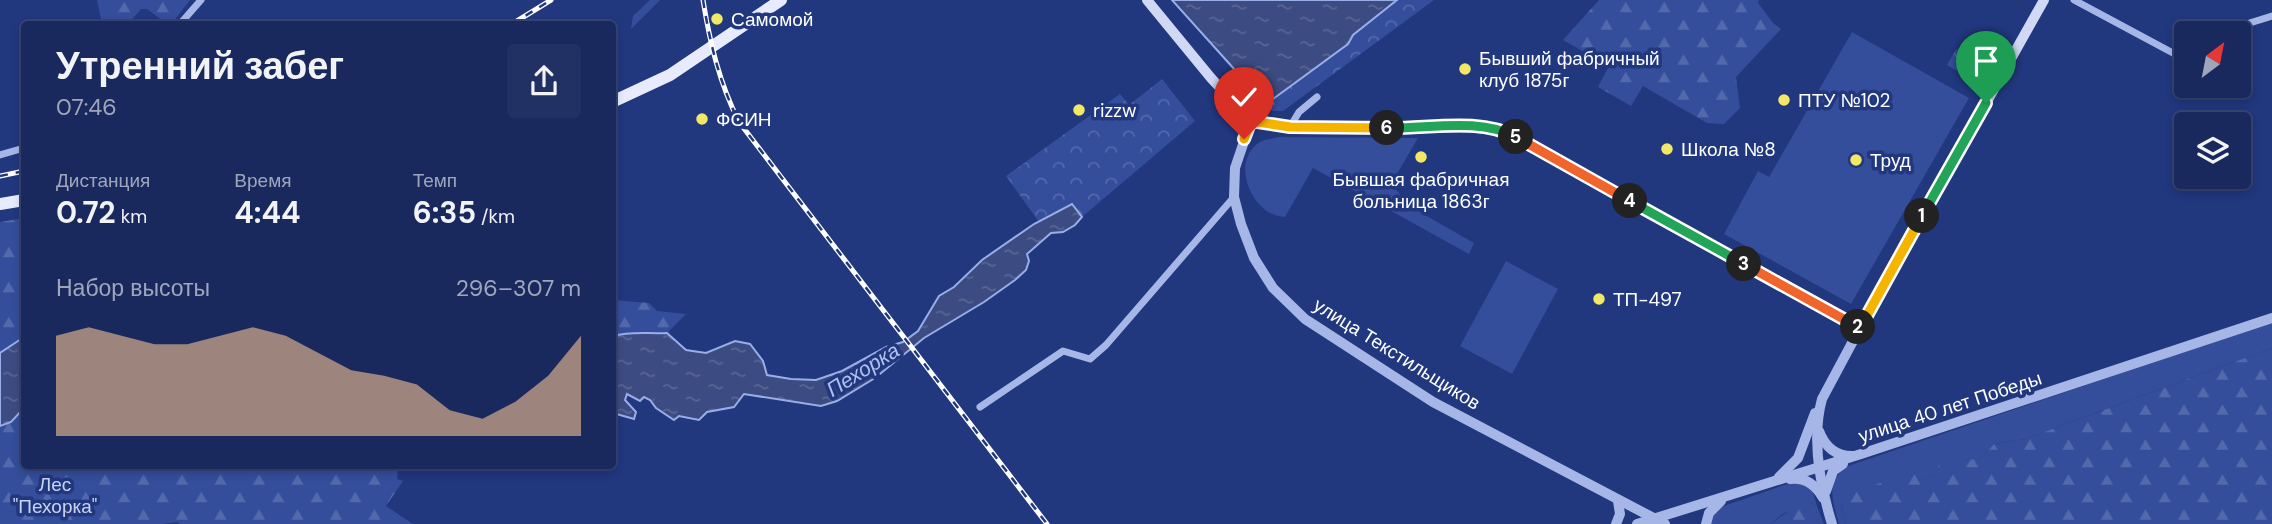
<!DOCTYPE html>
<html lang="ru">
<meta charset="utf-8">
<style>
body{margin:0;font-family:"DM Sans",sans-serif;background:#223164;color:#f1f3f6;height:100vh;display:flex;flex-direction:column;font-size:26px;white-space:nowrap}
*{box-sizing:border-box;margin:0}
p{font-size:23px;color:#9fa6bc}
.icon{flex:none;width:38px;height:38px;fill:none;stroke:currentColor;stroke-width:2;stroke-linecap:round;stroke-linejoin:round}
.map{position:relative;flex:1;overflow:hidden}
.side{position:absolute;left:21px;top:21px;width:595px;height:448px;display:flex;flex-direction:column;background:#19295e;border-radius:7px;box-shadow:0 4px 10px #0003,0 0 0 2px #374573}
.side>*{flex:none}
.needle{width:46px;rotate:32deg}
.fabs{position:absolute;left:2174px;top:21px;display:grid;gap:14px}
.fabs a{display:grid;place-items:center;width:77px;height:77px;border-radius:7px;background:#19295e;box-shadow:0 4px 10px #0003,0 0 0 2px #374573;font-size:35px}
.pin{position:absolute;display:grid;place-items:center;width:60px;height:60px;color:#fff;margin:-72px -30px;border-radius:50% 50% 50% 0;rotate:-45deg;box-shadow:0 0 7px #0007}
.pin .icon{rotate:45deg}
.km{position:absolute;width:35px;height:35px;margin:-18px;border-radius:50%;background:#222;color:#fff;font-size:19px;line-height:35px;text-align:center}
.round{display:grid;place-items:center;flex:none;width:74px;height:74px;border-radius:7px;background:#223164}
.summary{display:flex;align-items:center;justify-content:space-between;height:119px;padding:0 35px}
h1{font-size:38px;font-weight:700;line-height:52px}
.metrics{display:grid;grid-template-columns:repeat(3,1fr);gap:10px;height:119px;padding:7px 35px}
.metrics div{display:grid;align-content:center}
.metrics b{font-size:30px;font-weight:700}
.metrics small{font-size:19px;font-weight:400}
.metrics p{font-size:19px}
.chart{height:196px;padding:14px 35px}
.chart p{display:flex;justify-content:space-between}
.chart svg{width:100%;height:126px;margin-top:7px;fill:#d6ab8b;opacity:.7}
.map>svg:first-child{display:block}
.grass{fill:#344e9c}
.forest{fill:url(#forest-firs)}
.park{fill:url(#park-crowns)}
.water{fill:url(#water-ripples);stroke:#99aee8;stroke-width:2}
.lines{fill:none;stroke-linecap:round;stroke-linejoin:round}
.minor{stroke:#a6b6e7;stroke-width:7}
.tertiary{stroke:#a6b6e7;stroke-width:10}
.secondary{stroke:#d0d8f6;stroke-width:10}
.primary{stroke:#e7ebfd;stroke-width:12}
.rail-casing{stroke:#fff;stroke-width:5}
.rail{stroke:#21377e;stroke-width:2.5;stroke-dasharray:8;stroke-linecap:butt}
.split-1-casing{stroke:#fff;stroke-width:14}
.split-2-casing{stroke:#fff;stroke-width:14}
.split-3-casing{stroke:#fff;stroke-width:14}
.split-4-casing{stroke:#fff;stroke-width:14}
.split-5-casing{stroke:#fff;stroke-width:14}
.split-6-casing{stroke:#fff;stroke-width:14}
.split-7-casing{stroke:#fff;stroke-width:14}
.split-1{stroke:#22a559;stroke-width:9}
.split-2{stroke:#f5b400;stroke-width:9}
.split-3{stroke:#f0652b;stroke-width:9}
.split-4{stroke:#22a559;stroke-width:9}
.split-5{stroke:#f0652b;stroke-width:9}
.split-6{stroke:#22a559;stroke-width:9}
.split-7{stroke:#f5b400;stroke-width:9}
.poi-dot{fill:#f3e767;stroke:#21377e;stroke-width:2.5}
.labels{text-anchor:middle;dominant-baseline:central;stroke-width:7;stroke-linejoin:round;paint-order:stroke}
.poi-label{font-size:19px;fill:#fff;stroke:#21377e;text-anchor:start}
.street-label{font-size:19px;fill:#fff;stroke:#21377e}
.park-label{font-size:19px;fill:#c9d4f5;stroke:#21377e}
.water-label{font-size:21px;font-style:italic;fill:#b1c0ee;stroke:#21377e}
</style>
<div class="map">
<svg width="2272" height="524" viewBox="0 0 2272 524">
<defs>
<pattern id="forest-firs" width="22" height="20" patternUnits="userSpaceOnUse" patternTransform="scale(1.75)"><rect width="22" height="20" fill="#344e9c"/><path d="M5 1l3.5 6h-7zM16 11l3.5 6h-7z" fill="#5269ab"/></pattern>
<pattern id="park-crowns" width="20" height="18" patternUnits="userSpaceOnUse" patternTransform="scale(1.75)"><rect width="20" height="18" fill="#344e9c"/><path d="M2 6a3 3 0 1 1 6 0M12 15a3 3 0 1 1 6 0" fill="none" stroke="#5269ab"/></pattern>
<pattern id="water-ripples" width="26" height="14" patternUnits="userSpaceOnUse" patternTransform="scale(1.75)"><rect width="26" height="14" fill="#3c4b81"/><path d="M2 4q2-2 4 0t4 0M15 11q2-2 4 0t4 0" fill="none" stroke="#596694"/></pattern>
</defs>
<rect width="100%" height="100%" fill="#21377e"/>
<g class="grass">
<path d="M 1852,32 L 1969,98 L 1851,304 L 1724,234 L 1758,171 L 1769,177 Z"/>
<path d="M 1279,137 L 1418,138 L 1391,184 L 1411,207 L 1474,243 L 1469,254 L 1313,168 L 1285,217 C 1277,216 1270,214 1264,209 C 1246,194 1236,161 1257,144 C 1263,139 1272,139 1279,137 Z"/>
<path d="M 1506,261 L 1558,289 L 1512,374 L 1460,346 Z"/>
<path d="M 2272,322 L 2272,348 L 2025,439 L 1994,444 L 1982,457 L 1965,461 L 1937,475 L 1841,501 L 1846,524 L 1839,524 C 1833,502 1824,480 1848,466 Z"/>
<path d="M 1793,482 L 1798,482 L 1812,489 L 1817,506 L 1809,502 L 1783,514 L 1770,524 L 1709,524 L 1712,514 L 1721,507 Z"/>
</g>
<g class="forest">
<path d="M 97,0 L 190,0 L 173,22 L 166,23 L 147,9 L 141,9 L 128,24 L 102,24 Z"/>
<path d="M 650,0 L 660,0 L 631,29 L 633,16 Z"/>
<path d="M 1599,0 L 1759,0 L 1758,3 L 1773,23 L 1781,29 L 1736,77 L 1740,108 L 1724,124 L 1707,123 L 1643,86 L 1631,106 L 1598,87 L 1609,66 L 1563,40 Z"/>
<path d="M 24,218 L 24,337 L 0,353 L 0,222 Z"/>
<path d="M 613,300 L 649,303 L 657,311 L 686,314 L 667,333 C 648,334 631,331 613,336 Z"/>
<path d="M 2272,348 L 2272,524 L 1846,524 L 1841,501 L 1845,495 L 1913,472 L 1922,479 L 1937,475 L 1939,462 L 1956,454 L 1965,461 L 1982,457 L 1994,444 L 2025,439 Z"/>
<path d="M 24,408 L 24,466 L 398,466 L 397,479 L 403,481 L 386,506 L 413,524 L 180,524 L 177,522 L 163,524 L 0,524 L 0,426 L 11,422 Z"/>
<path d="M 1809,502 L 1817,506 L 1824,524 L 1770,524 L 1801,503 Z"/>
</g>
<g class="park">
<path d="M 1397,0 L 1434,0 L 1283,111 L 1272,111 L 1260,99 L 1273,99 L 1348,44 L 1353,35 Z"/>
<path d="M 1956,49 L 1987,66 L 1978,83 L 1947,65 Z"/>
<path d="M 1162,79 L 1195,121 L 1082,217 L 1072,205 L 1039,222 L 1006,176 L 1120,94 L 1129,105 Z"/>
</g>
<g class="water">
<path d="M 1172,0 L 1397,0 L 1353,35 L 1348,44 L 1273,99 L 1260,99 L 1247,84 L 1239,87 L 1231,77 L 1235,70 Z"/>
<path d="M 1072,204 L 1082,217 L 1075,225 L 1063,232 L 1051,233 L 1027,254 L 1029,261 L 1026,270 L 1015,280 L 984,302 L 924,338 L 875,378 L 837,401 L 821,406 L 744,394 L 734,407 L 707,412 L 699,420 L 679,416 L 674,420 L 656,408 L 650,400 L 644,397 L 640,401 L 627,394 L 625,400 L 636,412 L 634,419 L 613,413 L 613,336 C 631,331 648,334 667,333 L 686,350 L 706,353 L 735,341 L 750,344 L 763,361 L 767,375 L 791,379 L 816,380 L 842,371 L 886,347 L 903,342 L 918,331 L 939,296 L 954,287 L 982,260 L 1034,224 Z"/>
<path d="M 24,337 L 24,408 L 11,422 L 0,426 L 0,353 Z"/>
</g>
<g class="lines">
<g class="minor">
<path d="M 2074,0 L 2186,60"/>
<path d="M 180,24 L 201,0"/>
<path d="M 2226,33 L 2240,26 L 2272,16"/>
<path d="M 1290,127 L 1299,112 L 1317,97"/>
<path d="M 0,155 L 24,148"/>
<path d="M 980,407 L 1063,351 L 1090,359 L 1106,345 L 1234,197"/>
</g>
<g class="tertiary">
<path d="M 1251,121 L 1235,168 L 1234,197 L 1241,224 L 1254,258 L 1273,288 L 1305,319 L 1433,402 L 1665,524"/>
<path d="M 1819,431 C 1825,447 1835,456 1852,456"/>
<path d="M 1779,477 L 1798,458 L 1815,413"/>
<path d="M 1790,479 C 1806,477 1816,485 1823,498"/>
<path d="M 1826,491 L 1833,471 L 1843,464"/>
<path d="M 1616,524 L 1620,514 L 1618,501"/>
<path d="M 1637,524 L 1861,454 L 2272,318"/>
<path d="M 1706,524 L 1709,513 L 1721,501"/>
<path d="M 1832,524 C 1820,485 1811,439 1822,399 L 1860,328"/>
</g>
<path class="secondary" d="M 1147,0 L 1211,78 L 1251,121 L 1290,127 L 1396,129 L 1464,127 L 1502,130 L 1860,328 L 2044,0"/>
<g class="primary">
<path d="M 612,102 L 670,75 L 781,0"/>
<path d="M 0,204 L 24,200"/>
</g>
<defs>
<g id="rail">
<path d="M 703,0 C 710,43 719,82 739,122 L 1047,524"/>
<path d="M 512,24 L 551,0"/>
<path d="M 0,176 L 24,171"/>
</g>
</defs>
<use href="#rail" class="rail-casing"/>
<use href="#rail" class="rail"/>
</g>
<g class="lines">
<defs>
<path id="split-1" d="M 1922,216 L 1986,103"/>
<path id="split-2" d="M 1858,327 L 1860,328 L 1922,216"/>
<path id="split-3" d="M 1744,264 L 1858,327"/>
<path id="split-4" d="M 1630,201 L 1744,264"/>
<path id="split-5" d="M 1516,137 L 1630,201"/>
<path id="split-6" d="M 1387,128 C 1428,129 1479,117 1516,137"/>
<path id="split-7" d="M 1244,139 L 1251,121 L 1290,127 L 1387,128"/>
</defs>
<use href="#split-1" class="split-1-casing"/>
<use href="#split-2" class="split-2-casing"/>
<use href="#split-3" class="split-3-casing"/>
<use href="#split-4" class="split-4-casing"/>
<use href="#split-5" class="split-5-casing"/>
<use href="#split-6" class="split-6-casing"/>
<use href="#split-7" class="split-7-casing"/>
<use href="#split-1" class="split-1"/>
<use href="#split-2" class="split-2"/>
<use href="#split-3" class="split-3"/>
<use href="#split-4" class="split-4"/>
<use href="#split-5" class="split-5"/>
<use href="#split-6" class="split-6"/>
<use href="#split-7" class="split-7"/>
</g>
<g class="poi-dot">
<circle cx="717" cy="19" r="7"/>
<circle cx="1465" cy="69" r="7"/>
<circle cx="1784" cy="100" r="7"/>
<circle cx="1079" cy="110" r="7"/>
<circle cx="702" cy="119" r="7"/>
<circle cx="1667" cy="149" r="7"/>
<circle cx="1421" cy="157" r="7"/>
<circle cx="1856" cy="160" r="7"/>
<circle cx="1599" cy="299" r="7"/>
</g>
<g class="labels">
<g class="poi-label">
<text x="731" y="19">Самомой</text>
<text x="1479" y="58">Бывший фабричный<tspan x="1479" dy="22">клуб 1875г</tspan></text>
<text x="1798" y="100">ПТУ №102</text>
<text x="1093" y="110">rizzw</text>
<text x="716" y="119">ФСИН</text>
<text x="1681" y="149">Школа №8</text>
<text x="1870" y="160">Труд</text>
<text x="1421" y="179" text-anchor="middle">Бывшая фабричная<tspan x="1421" dy="22">больница 1863г</tspan></text>
<text x="1613" y="299">ТП-497</text>
</g>
<g class="street-label">
<text transform="translate(1397 354) rotate(32)">улица Текстильщиков</text>
<text transform="translate(1950 407) rotate(-18)">улица 40 лет Победы</text>
</g>
<g class="park-label">
<text x="55" y="484">Лес<tspan x="55" dy="22">"Пехорка"</tspan></text>
</g>
<g class="water-label">
<text transform="translate(863 370) rotate(-32)">Пехорка</text>
</g>
</g>
</svg>
<div class="fabs">
<a><svg class="needle" viewBox="-14 -14 28 28"><path d="M0-13l5 13h-10z" fill="#e53935"/><path d="M0 13l5-13h-10z" fill="#9fa6bc"/></svg></a>
<a><svg class="icon" aria-label="layers" viewBox="0 0 24 24"><path d="M12 4l9 5-9 5-9-5zM3 14l9 5 9-5"/></svg></a>
</div>
<div class="pin" style="left:1986px;top:103px;background:#1e9e55"><svg class="icon" aria-label="arrive" viewBox="0 0 24 24"><path d="M6 21V4h12l-3 4 3 4H6"/></svg></div>
<div class="pin" style="left:1244px;top:139px;background:#d93025"><svg class="icon" aria-label="check" viewBox="0 0 24 24"><path d="M5 12l5 5 9-10"/></svg></div>
<b class="km" style="left:1922px;top:216px">1</b>
<b class="km" style="left:1858px;top:327px">2</b>
<b class="km" style="left:1744px;top:264px">3</b>
<b class="km" style="left:1630px;top:201px">4</b>
<b class="km" style="left:1516px;top:137px">5</b>
<b class="km" style="left:1387px;top:128px">6</b>
<section class="side">
<div class="summary"><div><h1>Утренний забег</h1><p>07:46</p></div><a class="round"><svg class="icon" aria-label="share" viewBox="0 0 24 24"><path d="M12 15V3M7 8l5-5 5 5M5 13v7h14v-7"/></svg></a></div>
<div class="metrics">
<div><p>Дистанция</p><b>0.72<small> km</small></b></div>
<div><p>Время</p><b>4:44</b></div>
<div><p>Темп</p><b>6:35<small> /km</small></b></div>
</div>
<div class="chart"><p><span>Набор высоты</span>296–307 m</p>
<svg viewBox="0 0 160 44" preserveAspectRatio="none"><path d="M0 44V9L10 6L20 9L30 12L40 12L50 9L60 6L70 9L80 15L90 21L100 23L110 26L120 35L130 38L140 32L150 23L160 9V44z"/></svg>
</div>
</section>
</div>
